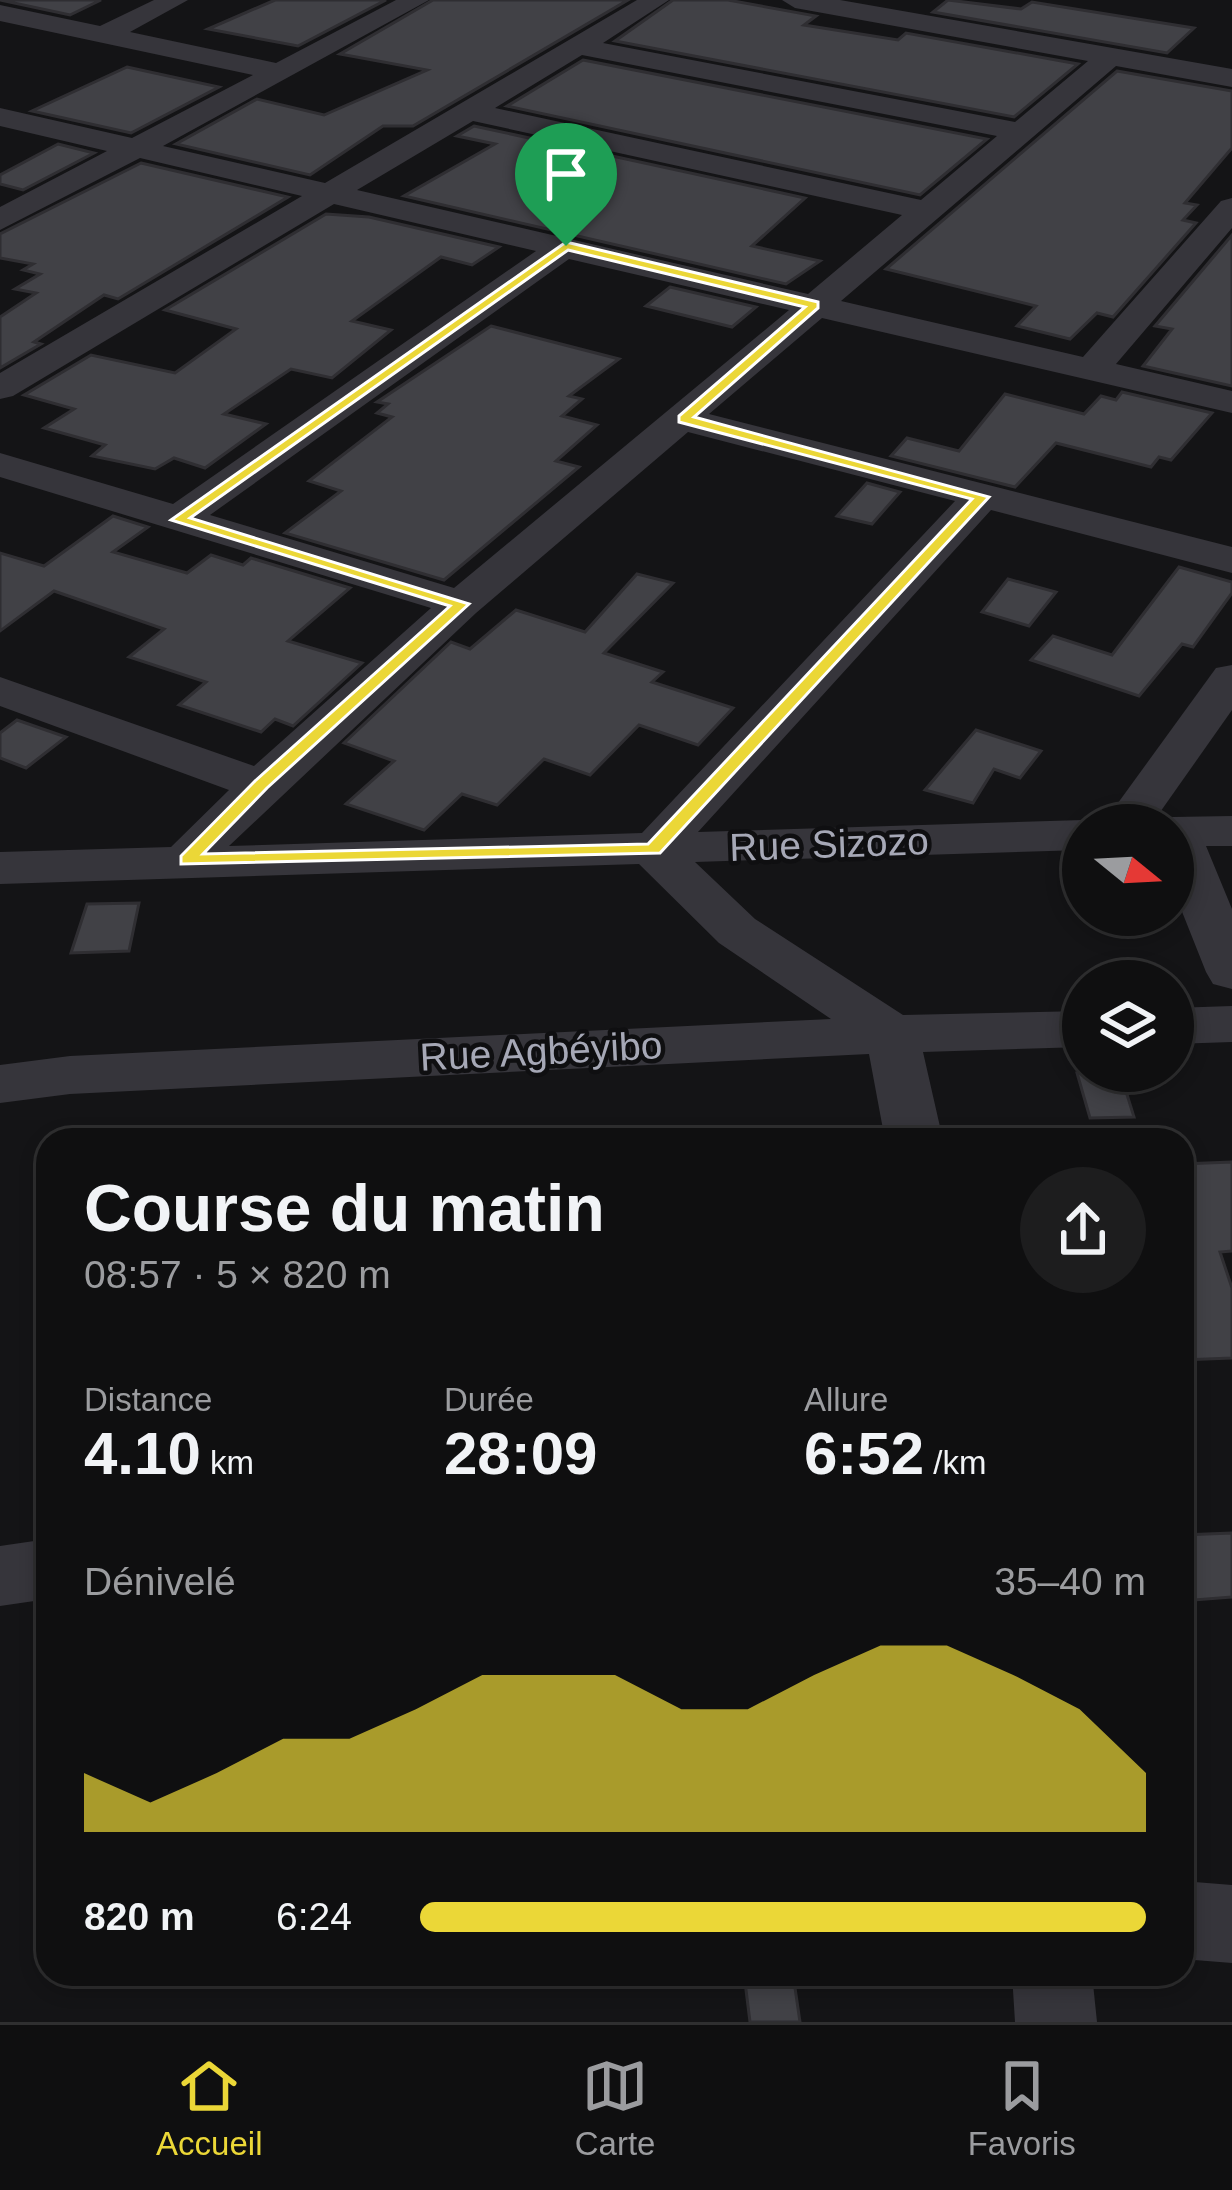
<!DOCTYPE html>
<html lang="fr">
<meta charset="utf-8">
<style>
body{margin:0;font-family:Helvetica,sans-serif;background:#1d1d1e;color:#f1f3f6;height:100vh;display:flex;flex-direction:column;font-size:45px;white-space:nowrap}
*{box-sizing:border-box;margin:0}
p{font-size:39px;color:#9b9c9f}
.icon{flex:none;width:66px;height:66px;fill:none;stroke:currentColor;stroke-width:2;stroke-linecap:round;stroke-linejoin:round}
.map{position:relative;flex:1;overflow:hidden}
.panel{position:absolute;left:36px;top:1128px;width:1158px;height:858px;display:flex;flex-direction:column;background:#0f0f10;border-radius:36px;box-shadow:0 6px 18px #0003,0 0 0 3px #2f2f30}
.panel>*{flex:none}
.needle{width:78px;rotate:108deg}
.buttons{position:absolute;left:1062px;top:804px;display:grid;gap:24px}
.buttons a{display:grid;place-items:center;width:132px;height:132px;border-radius:50%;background:#0f0f10;box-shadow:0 6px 18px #0003,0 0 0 3px #2f2f30;font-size:60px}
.pin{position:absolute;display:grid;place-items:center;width:102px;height:102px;color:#fff;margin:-123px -51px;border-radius:50% 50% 50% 0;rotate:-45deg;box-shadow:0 0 12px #0007}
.pin .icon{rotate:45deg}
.round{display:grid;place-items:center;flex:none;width:126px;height:126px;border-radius:63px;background:#1d1d1e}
.headline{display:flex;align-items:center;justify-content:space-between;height:204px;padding:0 48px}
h1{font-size:66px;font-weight:700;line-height:90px}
.stats{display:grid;grid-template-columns:repeat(3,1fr);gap:18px;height:204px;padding:12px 48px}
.stats div{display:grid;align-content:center}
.stats b{font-size:60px;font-weight:700}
.stats small{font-size:33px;font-weight:400}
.stats p{font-size:33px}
.chart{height:336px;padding:24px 48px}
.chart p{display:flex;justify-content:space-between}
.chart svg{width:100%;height:216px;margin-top:12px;fill:#ebd737;opacity:.7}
ul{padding:0 48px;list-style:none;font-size:39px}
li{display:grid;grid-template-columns:192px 144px 1fr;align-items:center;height:90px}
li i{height:30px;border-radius:15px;background:#ebd737}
.tab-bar{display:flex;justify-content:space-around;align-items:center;height:168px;border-top:3px solid #2f2f30;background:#0f0f10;font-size:33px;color:#9b9c9f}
.tab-bar a{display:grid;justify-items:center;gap:6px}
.tab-bar .current{color:#ebd737}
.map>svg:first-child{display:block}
.building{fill:#414146;stroke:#2f2e32;stroke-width:3}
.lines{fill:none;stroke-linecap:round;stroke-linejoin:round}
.minor{fill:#36353b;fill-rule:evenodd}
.route{fill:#ebd737;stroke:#fff;stroke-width:3;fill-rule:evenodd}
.labels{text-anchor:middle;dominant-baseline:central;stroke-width:9;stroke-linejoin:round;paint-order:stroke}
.street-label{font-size:39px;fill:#a6a8b6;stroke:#0f0f11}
</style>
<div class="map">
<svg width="1232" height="2022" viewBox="0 0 1232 2022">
<rect width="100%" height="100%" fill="#141416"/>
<g class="building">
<path d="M 0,0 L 101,0 L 70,15 Z"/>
<path d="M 275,0 L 386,0 L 298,46 L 208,29 Z"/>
<path d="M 433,0 L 628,0 L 413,126 L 383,126 L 310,175 L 176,144 L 257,99 L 324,115 L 427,70 L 340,54 Z"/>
<path d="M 673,0 L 728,0 L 816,16 L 804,25 L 898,40 L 906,33 L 1078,64 L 1014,117 L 615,41 Z"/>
<path d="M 948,0 L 1021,9 L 1032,2 L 1194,28 L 1167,53 L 933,12 Z"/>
<path d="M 583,60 L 987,139 L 920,195 L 507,106 Z"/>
<path d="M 127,67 L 219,87 L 131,133 L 32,111 Z"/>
<path d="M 1117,71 L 1232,91 L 1232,148 L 1185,203 L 1197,205 L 1183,220 L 1196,223 L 1113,317 L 1097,313 L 1070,339 L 1017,326 L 1036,306 L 886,269 Z"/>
<path d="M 474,126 L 805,198 L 752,246 L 820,261 L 786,284 L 404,196 L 495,144 L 457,136 Z"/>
<path d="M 58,144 L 94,153 L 23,190 L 0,184 L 0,175 Z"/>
<path d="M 141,163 L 288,197 L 118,299 L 104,295 L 34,342 L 41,344 L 0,368 L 0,317 L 36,293 L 15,289 L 40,274 L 23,270 L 33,264 L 0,258 L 0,234 Z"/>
<path d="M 326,214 L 369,217 L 499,247 L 472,265 L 441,257 L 352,321 L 391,330 L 332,378 L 291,369 L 224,414 L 266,424 L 205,468 L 174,458 L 155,469 L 92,456 L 105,445 L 44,428 L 74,409 L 24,395 L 91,355 L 175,373 L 236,329 L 165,310 Z"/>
<path d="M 1232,235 L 1232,386 L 1143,366 L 1172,329 L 1155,326 Z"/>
<path d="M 670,287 L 756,307 L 732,327 L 646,306 Z"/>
<path d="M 491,326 L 619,359 L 569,396 L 582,399 L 562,416 L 597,425 L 556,461 L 579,467 L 444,580 L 285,533 L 341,491 L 309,481 L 392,417 L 377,413 L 388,404 L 377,402 Z"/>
<path d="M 1122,392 L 1212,413 L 1171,460 L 1159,457 L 1151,467 L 1056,443 L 1015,487 L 891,456 L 907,438 L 959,451 L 1005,394 L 1084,414 L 1101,396 L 1116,400 Z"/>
<path d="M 867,483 L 900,492 L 872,524 L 837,516 Z"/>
<path d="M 113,516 L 148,527 L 113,552 L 187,573 L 211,555 L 243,565 L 251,558 L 350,588 L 288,641 L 362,663 L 293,726 L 275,719 L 261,732 L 179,705 L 206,682 L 129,657 L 164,629 L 54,591 L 0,631 L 0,553 L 44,566 Z"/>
<path d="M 1179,567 L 1232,582 L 1232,593 L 1193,647 L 1182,644 L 1139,696 L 1031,660 L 1053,636 L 1112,655 Z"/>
<path d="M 637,574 L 673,583 L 604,653 L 663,672 L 652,682 L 733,708 L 698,745 L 639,725 L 590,775 L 544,759 L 497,805 L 462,794 L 424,830 L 346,804 L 394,761 L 344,743 L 451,642 L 470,649 L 516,610 L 585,632 Z"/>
<path d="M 1008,579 L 1056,592 L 1029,626 L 982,612 Z"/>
<path d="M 17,720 L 66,737 L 26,768 L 0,758 L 0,733 Z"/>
<path d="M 976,730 L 1041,751 L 1020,778 L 994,769 L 973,803 L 925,790 Z"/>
<path d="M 139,903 L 129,951 L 71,953 L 87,904 Z"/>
<path d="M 1120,1072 L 1134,1117 L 1090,1118 L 1077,1073 Z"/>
<path d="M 1232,1162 L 1232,1251 L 1220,1252 L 1232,1288 L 1232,1358 L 1182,1360 L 1182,1164 Z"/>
<path d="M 1232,1533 L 1232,1597 L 1182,1601 L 1182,1535 Z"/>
<path d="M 744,1974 L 793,1974 L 800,2022 L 750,2022 Z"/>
</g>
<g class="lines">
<g class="minor">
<path d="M 154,0 L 188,0 L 130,32 L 276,63 L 396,0 L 429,0 L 163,146 L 325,183 L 637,0 L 669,0 L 603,43 L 1015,122 L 1088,61 L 795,8 L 782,0 L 840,0 L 1232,69 L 1232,87 L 1116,66 L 841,301 L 1083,357 L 1221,201 L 1232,198 L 1232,228 L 1116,364 L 1232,391 L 1232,413 L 822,318 L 709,414 L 1232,547 L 1232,573 L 991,510 L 698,832 L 1083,820 L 1100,824 L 1083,825 L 1083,850 L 695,862 L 755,919 L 903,1015 L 1083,1011 L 1083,1047 L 923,1052 L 943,1140 L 885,1140 L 869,1054 L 70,1094 L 0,1103 L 0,1065 L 70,1056 L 831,1019 L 719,943 L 639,864 L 0,884 L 0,852 L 171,847 L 229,790 L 0,706 L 0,677 L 254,766 L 431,608 L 0,477 L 0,453 L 173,504 L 536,251 L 334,204 L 13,396 L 0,399 L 0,373 L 302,196 L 140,158 L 0,230 L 0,207 L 107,151 L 0,126 L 0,108 L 132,138 L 253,75 L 0,21 L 0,5 L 100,26 ZM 582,55 L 997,136 L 921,200 L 495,108 ZM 473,121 L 902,215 L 808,294 L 357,190 ZM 569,259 L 789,310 L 454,588 L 210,515 ZM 688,432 L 955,501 L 642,833 L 229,846 L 476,613 Z"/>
<path d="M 1232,665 L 1232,710 L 1151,825 L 1102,825 L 1216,668 Z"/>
<path d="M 1232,816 L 1232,846 L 1206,846 L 1232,909 L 1232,989 L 1213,984 L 1206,972 L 1173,889 L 1173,825 L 1153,825 L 1173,817 Z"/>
<path d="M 1232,1006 L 1232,1042 L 1173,1044 L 1173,1008 Z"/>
<path d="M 48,1539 L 48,1599 L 0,1606 L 0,1546 Z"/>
<path d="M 1182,1881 L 1232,1885 L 1232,1963 L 1182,1959 Z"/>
<path d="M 1012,1974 L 1092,1974 L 1097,2022 L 1015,2022 Z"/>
</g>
</g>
<path class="route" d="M 566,242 L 818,302 L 818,308 L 694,417 L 989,497 L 660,853 L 181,864 L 181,856 L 255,781 L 450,606 L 171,520 ZM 568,250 L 805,307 L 679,416 L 679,422 L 972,499 L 648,844 L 203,854 L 267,788 L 469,604 L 190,518 Z"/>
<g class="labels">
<g class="street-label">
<text transform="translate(829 844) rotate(-2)">Rue Sizozo</text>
<text transform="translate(541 1051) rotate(-3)">Rue Agbéyibo</text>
</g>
</g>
</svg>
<div class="buttons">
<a><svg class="needle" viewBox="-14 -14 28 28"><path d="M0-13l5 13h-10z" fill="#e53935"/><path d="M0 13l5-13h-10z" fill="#9b9c9f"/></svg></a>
<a><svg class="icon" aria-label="layers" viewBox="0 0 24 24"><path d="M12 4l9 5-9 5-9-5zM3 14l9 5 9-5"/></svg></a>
</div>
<div class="pin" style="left:566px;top:246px;background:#1e9e55"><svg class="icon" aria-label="arrive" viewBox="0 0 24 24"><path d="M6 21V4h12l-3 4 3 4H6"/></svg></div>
<section class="panel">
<div class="headline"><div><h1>Course du matin</h1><p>08:57 · 5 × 820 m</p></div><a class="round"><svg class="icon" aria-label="share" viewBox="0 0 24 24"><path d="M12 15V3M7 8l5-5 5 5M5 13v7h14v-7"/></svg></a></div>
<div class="stats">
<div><p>Distance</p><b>4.10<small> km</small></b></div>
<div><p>Durée</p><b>28:09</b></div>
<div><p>Allure</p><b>6:52<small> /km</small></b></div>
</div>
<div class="chart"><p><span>Dénivelé</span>35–40 m</p>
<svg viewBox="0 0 160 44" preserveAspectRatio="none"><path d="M0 44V32L10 38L20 32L30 25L40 25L50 19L60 12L70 12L80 12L90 19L100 19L110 12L120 6L130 6L140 12L150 19L160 32V44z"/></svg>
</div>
<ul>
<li><b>820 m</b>6:24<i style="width:100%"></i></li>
</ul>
</section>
</div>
<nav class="tab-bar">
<a class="current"><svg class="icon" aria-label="home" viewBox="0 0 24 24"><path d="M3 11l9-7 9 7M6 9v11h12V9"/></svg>Accueil</a>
<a><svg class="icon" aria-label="map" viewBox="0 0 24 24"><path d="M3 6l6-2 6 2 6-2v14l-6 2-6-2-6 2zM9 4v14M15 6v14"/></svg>Carte</a>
<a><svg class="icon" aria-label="saved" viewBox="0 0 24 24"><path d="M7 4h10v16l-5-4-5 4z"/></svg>Favoris</a>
</nav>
